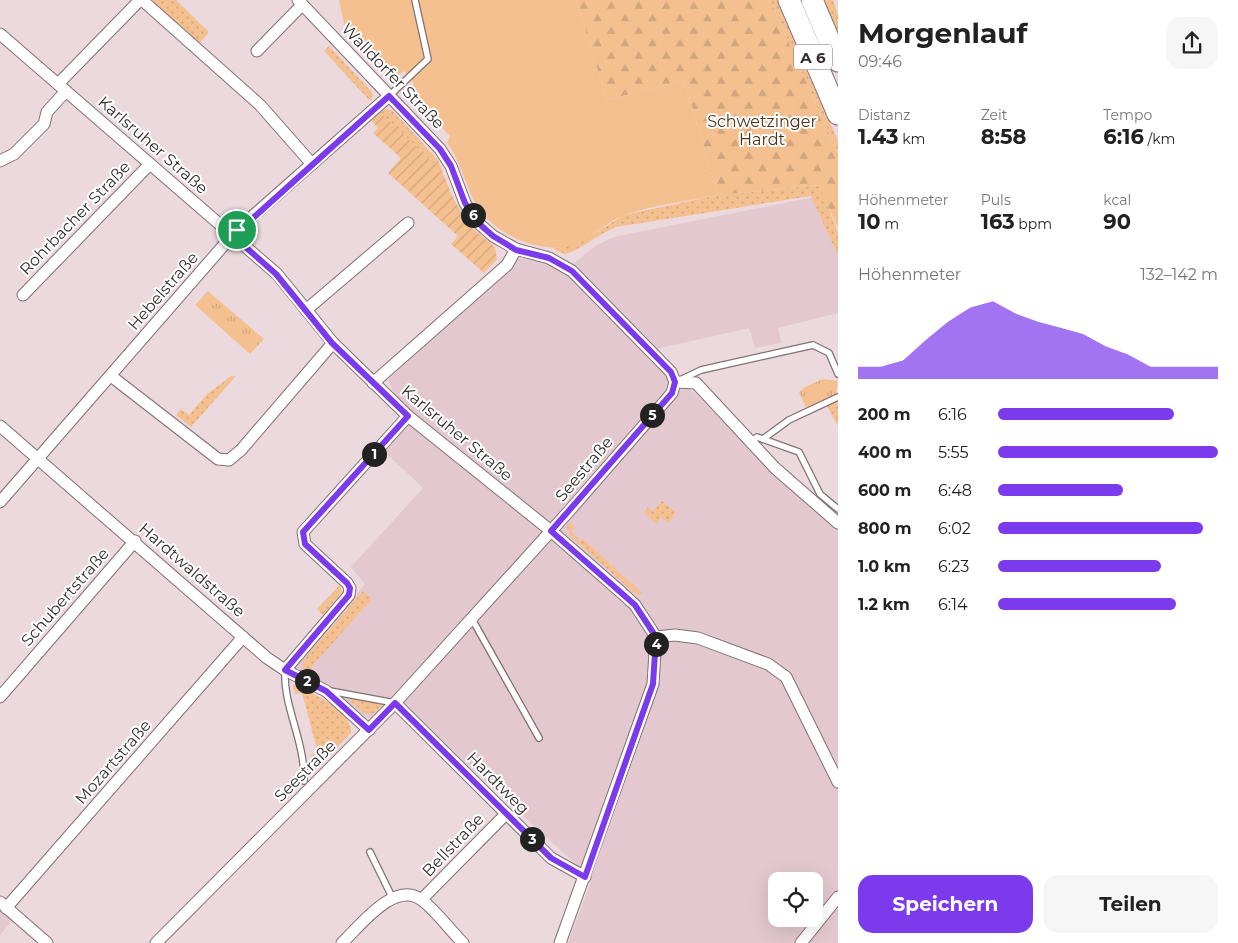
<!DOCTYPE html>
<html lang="de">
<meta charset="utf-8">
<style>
body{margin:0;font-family:Montserrat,sans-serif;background:#f6f6f6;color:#222;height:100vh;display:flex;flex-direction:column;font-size:19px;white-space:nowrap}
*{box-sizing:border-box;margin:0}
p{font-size:16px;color:#767676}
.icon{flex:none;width:28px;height:28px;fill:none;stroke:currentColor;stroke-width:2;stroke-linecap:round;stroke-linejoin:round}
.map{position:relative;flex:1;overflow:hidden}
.panel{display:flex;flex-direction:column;background:#fff;width:400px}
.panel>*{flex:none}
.buttons{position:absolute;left:768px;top:872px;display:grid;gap:10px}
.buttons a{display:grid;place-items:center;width:55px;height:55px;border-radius:10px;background:#fff;box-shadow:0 5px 20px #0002;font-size:25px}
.pin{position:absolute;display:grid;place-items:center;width:42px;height:42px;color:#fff;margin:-21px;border:2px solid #fff;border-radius:50%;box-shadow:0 1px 5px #0007}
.km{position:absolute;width:25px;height:25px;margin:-12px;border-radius:50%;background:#222;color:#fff;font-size:14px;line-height:25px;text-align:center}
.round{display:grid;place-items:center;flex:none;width:52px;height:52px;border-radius:15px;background:#f6f6f6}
.head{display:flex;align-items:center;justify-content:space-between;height:85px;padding:0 20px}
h1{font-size:28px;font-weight:700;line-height:38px}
.figures{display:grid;grid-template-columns:repeat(3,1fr);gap:8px;height:85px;padding:5px 20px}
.figures div{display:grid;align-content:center}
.figures b{font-size:21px;font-weight:700}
.figures small{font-size:14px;font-weight:400}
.figures p{font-size:14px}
.chart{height:140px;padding:10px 20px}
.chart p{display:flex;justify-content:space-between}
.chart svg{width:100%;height:90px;margin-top:5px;fill:#7c3aed;opacity:.7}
.action{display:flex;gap:10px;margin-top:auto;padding:10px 20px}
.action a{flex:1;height:58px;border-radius:15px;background:#7c3aed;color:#fff;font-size:20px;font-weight:700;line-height:58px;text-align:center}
.action a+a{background:#f6f6f6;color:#222}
ul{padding:0 20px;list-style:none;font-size:16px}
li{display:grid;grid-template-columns:80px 60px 1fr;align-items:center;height:38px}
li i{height:12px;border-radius:6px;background:#7c3aed}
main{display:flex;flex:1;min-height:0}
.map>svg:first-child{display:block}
.built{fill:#e3c8cf;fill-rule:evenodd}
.grass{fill:url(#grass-dots)}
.forest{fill:url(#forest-firs)}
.park{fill:url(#park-tufts)}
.garden{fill:url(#garden-furrows)}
.pitch{fill:#f5c090}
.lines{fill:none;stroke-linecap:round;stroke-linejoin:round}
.service-casing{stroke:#817074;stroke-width:8}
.minor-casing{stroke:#817074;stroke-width:13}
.motorway-casing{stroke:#817074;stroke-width:23}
.service{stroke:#fff;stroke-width:5.5}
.minor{stroke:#fff;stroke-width:11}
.motorway{stroke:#fff;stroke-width:21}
.route-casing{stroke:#fff;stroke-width:10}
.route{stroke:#7c3aed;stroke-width:6}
.labels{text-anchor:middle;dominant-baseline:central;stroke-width:4;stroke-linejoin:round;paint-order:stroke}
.shield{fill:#fff;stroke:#706b6c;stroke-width:1}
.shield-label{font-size:15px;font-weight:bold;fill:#332c2d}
.street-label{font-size:16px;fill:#332c2d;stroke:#fff}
.park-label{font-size:16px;fill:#4e3319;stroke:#fff}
</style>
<main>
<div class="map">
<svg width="838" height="943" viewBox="0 0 838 943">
<defs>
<pattern id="grass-dots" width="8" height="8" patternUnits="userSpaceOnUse" patternTransform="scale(1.25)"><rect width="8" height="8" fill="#f5c090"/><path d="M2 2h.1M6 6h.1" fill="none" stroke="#d2a57c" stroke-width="1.8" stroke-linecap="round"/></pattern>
<pattern id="forest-firs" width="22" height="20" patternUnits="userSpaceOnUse" patternTransform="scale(1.25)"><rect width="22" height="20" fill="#f5c090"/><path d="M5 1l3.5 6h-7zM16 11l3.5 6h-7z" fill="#d2a57c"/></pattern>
<pattern id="park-tufts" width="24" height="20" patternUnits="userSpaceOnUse" patternTransform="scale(1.25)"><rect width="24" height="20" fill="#f5c090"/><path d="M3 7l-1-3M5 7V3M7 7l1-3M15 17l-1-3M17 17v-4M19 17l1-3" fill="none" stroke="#d2a57c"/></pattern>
<pattern id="garden-furrows" width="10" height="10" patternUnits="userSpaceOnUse" patternTransform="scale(1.25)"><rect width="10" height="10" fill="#f5c090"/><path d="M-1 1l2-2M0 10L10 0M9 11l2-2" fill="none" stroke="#d2a57c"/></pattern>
</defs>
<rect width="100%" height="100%" fill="#ecd9de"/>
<g class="built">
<path d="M 814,197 L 838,254 L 838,313 L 778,328 L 781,343 L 755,348 L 749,328 L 660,348 L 648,359 L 696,394 L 749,449 L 838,524 L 838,943 L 568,943 L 592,879 L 394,698 L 373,722 L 294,667 L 365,584 L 351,567 L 423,488 L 385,452 L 408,425 L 388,380 L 519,258 L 574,263 L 595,246 L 614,237 ZM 776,881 L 814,881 L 814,919 L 776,919 Z"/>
<path d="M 0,911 L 12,921 L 0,935 Z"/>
</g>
<g class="grass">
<path d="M 153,0 L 176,0 L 209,32 L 200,43 L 155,4 Z"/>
<path d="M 770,0 L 778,0 L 838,141 L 838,154 Z"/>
<path d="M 823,0 L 833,0 L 838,14 L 838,33 Z"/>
<path d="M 329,46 L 371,91 L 373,96 L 370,101 L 324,51 Z"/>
<path d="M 386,109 L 393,111 L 438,160 L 434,164 L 380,112 Z"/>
<path d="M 820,185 L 838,233 L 838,256 L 811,196 L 616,227 C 598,234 583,249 565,254 L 553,249 L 581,242 L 624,215 L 718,195 Z"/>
<path d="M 231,376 L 236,376 L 191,427 L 176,415 L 181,409 L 189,415 L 206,395 Z"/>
<path d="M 838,400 L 838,426 L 827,406 Z"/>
<path d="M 662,501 L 676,513 L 668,523 L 661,517 L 656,524 L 644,513 L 648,507 L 653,511 Z"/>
<path d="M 570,522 L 575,527 L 571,532 L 581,541 L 583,539 L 642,593 L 638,596 L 570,536 L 567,527 Z"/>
<path d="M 340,585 L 342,592 L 323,615 L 317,609 Z"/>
<path d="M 363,591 L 372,599 L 307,672 L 302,666 L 305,658 Z"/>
<path d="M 292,684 C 308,691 354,711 351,733 L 313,772 L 311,755 L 318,753 L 302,693 L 295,694 Z"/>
<path d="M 348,699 L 384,704 L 374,713 L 365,714 Z"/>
</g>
<path class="forest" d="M 576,0 L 770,0 L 838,154 L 838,229 L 819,185 L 718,195 L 684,80 L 607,100 Z"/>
<g class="park">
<path d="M 208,291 L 264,339 L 250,354 L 195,305 Z"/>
<path d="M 823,379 L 838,381 L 836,394 L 806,408 L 799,392 L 805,387 Z"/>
</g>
<path class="garden" d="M 380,112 L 434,164 L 438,160 L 452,196 L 464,217 L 472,228 L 495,247 L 497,259 L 484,273 L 451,244 L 458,236 L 388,173 L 401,158 L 373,133 L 378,128 L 371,120 Z"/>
<path class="pitch" d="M 339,0 L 576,0 L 607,100 L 684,80 L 718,195 C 690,201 652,205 625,215 C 610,220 597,233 583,241 C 551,258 505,240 483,214 C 466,193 463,164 447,143 L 450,136 L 406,89 L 414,84 L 404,71 L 395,78 L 344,24 Z"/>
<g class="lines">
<defs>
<g id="service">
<path d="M 389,96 L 428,59 L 415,0"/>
<path d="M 680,380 L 701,370 L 813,345 L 829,353 L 838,374"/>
<path d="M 763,439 L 789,420 L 838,397"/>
<path d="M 752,441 L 757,437 L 799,452 L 820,494 L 838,509"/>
<path d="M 472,619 L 539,738"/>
<path d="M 285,670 C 283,707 305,740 304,781"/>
<path d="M 330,691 L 395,703"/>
<path d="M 370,852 L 392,897"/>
</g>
<g id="minor">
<path d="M 142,0 L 260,105 L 312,164"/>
<path d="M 298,0 L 440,149 L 451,166 L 465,203 L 476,221 L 493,236 L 516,249 L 549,258 L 572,271 L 671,372 L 675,382"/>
<path d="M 0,34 L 277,274 L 333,343 L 408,416 L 551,531 L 622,593 L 635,605 L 656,637 L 653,684 L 560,943"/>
<path d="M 257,51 L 302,5"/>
<path d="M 58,84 L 140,0"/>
<path d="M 0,161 L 14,154 L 44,124 L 47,112 L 66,91"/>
<path d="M 23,295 L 150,164"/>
<path d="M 306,310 L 408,223"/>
<path d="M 111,376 L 218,459 L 229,460 L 241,450 L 333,343"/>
<path d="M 675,382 L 696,383 L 775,468 L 838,523"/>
<path d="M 373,383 L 507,265 L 516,249"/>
<path d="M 0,426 L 267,658 L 285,670 L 326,691 L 369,730"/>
<path d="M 0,502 L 237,230 L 389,96"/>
<path d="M 656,637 L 675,635 L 698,638 L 768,664 L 786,677 L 838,782"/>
<path d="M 285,670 L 349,595 L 350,588 L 347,583 L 305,544 L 303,532 L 408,416"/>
<path d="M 0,697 L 135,541"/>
<path d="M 395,703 L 551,858 L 585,877"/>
<path d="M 422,899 L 506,814"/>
<path d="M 0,902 L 47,943"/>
<path d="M 6,908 L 243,637"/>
<path d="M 156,943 L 395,703 L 570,510 L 672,393 L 675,382"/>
<path d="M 342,943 C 360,926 396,878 423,901 C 437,912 450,930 463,943"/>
<path d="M 801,943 L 838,897"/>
</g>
<g id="motorway">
<path d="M 789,0 L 838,114"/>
<path d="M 812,0 L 838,61"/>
</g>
</defs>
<use href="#service" class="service-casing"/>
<use href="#minor" class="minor-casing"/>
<use href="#motorway" class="motorway-casing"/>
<use href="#service" class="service"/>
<use href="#minor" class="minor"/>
<use href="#motorway" class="motorway"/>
</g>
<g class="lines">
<defs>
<path id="route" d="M 389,96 L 440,149 L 451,166 L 465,203 L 476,221 L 493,236 L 516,250 L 549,258 L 572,271 L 671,372 L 675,382 L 672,393 L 551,531 L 635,605 L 656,637 L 653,684 L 585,877 L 551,858 L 395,703 L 369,730 L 326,691 L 285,670 L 349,595 L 350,588 L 347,583 L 305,544 L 303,532 L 408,416 L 332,343 L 276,274 L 233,236 Z"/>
</defs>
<use href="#route" class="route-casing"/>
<use href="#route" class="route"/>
</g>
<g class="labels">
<rect class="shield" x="794" y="44.5" width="38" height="25" rx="4"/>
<g class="shield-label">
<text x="813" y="57">A 6</text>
</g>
<g class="street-label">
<text transform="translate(393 76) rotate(46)">Walldorfer Straße</text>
<text transform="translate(153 145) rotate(41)">Karlsruher Straße</text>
<text transform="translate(75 218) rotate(-46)">Rohrbacher Straße</text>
<text transform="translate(163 291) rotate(-49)">Hebelstraße</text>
<text transform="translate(457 433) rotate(40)">Karlsruher Straße</text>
<text transform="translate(584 469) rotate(-50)">Seestraße</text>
<text transform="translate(192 570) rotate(41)">Hardtwaldstraße</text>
<text transform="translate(65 597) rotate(-49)">Schubertstraße</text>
<text transform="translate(113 762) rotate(-49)">Mozartstraße</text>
<text transform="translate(305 771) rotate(-45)">Seestraße</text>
<text transform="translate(498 783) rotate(45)">Hardtweg</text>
<text transform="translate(453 845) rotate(-46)">Bellstraße</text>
</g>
<g class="park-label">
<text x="762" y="121">Schwetzinger<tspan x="762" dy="18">Hardt</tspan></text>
</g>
</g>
</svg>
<div class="buttons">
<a><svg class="icon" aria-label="locate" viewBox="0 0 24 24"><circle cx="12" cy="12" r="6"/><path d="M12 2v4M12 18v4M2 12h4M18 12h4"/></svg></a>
</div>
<div class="pin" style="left:237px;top:230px;background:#1e9e55"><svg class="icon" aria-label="arrive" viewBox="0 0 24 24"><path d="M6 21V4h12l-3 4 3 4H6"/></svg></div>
<b class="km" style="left:374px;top:454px">1</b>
<b class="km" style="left:307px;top:681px">2</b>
<b class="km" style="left:532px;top:839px">3</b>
<b class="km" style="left:656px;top:644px">4</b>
<b class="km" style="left:652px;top:415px">5</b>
<b class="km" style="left:473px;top:215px">6</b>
</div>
<section class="panel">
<div class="head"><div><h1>Morgenlauf</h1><p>09:46</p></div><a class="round"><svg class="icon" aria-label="share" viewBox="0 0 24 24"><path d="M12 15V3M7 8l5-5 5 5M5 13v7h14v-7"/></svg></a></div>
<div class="figures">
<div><p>Distanz</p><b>1.43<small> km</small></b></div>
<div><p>Zeit</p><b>8:58</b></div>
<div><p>Tempo</p><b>6:16<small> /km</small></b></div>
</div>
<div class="figures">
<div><p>Höhenmeter</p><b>10<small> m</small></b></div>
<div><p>Puls</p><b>163<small> bpm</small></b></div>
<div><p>kcal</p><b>90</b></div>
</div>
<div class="chart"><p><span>Höhenmeter</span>132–142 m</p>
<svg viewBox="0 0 160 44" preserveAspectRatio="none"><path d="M0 44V38L10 38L20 35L30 25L40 16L50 9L60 6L70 12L80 16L90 19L100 22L110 28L120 32L130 38L140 38L150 38L160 38V44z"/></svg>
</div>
<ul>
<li><b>200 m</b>6:16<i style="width:80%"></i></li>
<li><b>400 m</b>5:55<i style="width:100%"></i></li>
<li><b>600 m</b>6:48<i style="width:57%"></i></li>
<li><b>800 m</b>6:02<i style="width:93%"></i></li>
<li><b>1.0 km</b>6:23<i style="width:74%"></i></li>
<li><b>1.2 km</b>6:14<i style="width:81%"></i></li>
</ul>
<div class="action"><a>Speichern</a><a>Teilen</a></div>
</section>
</main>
